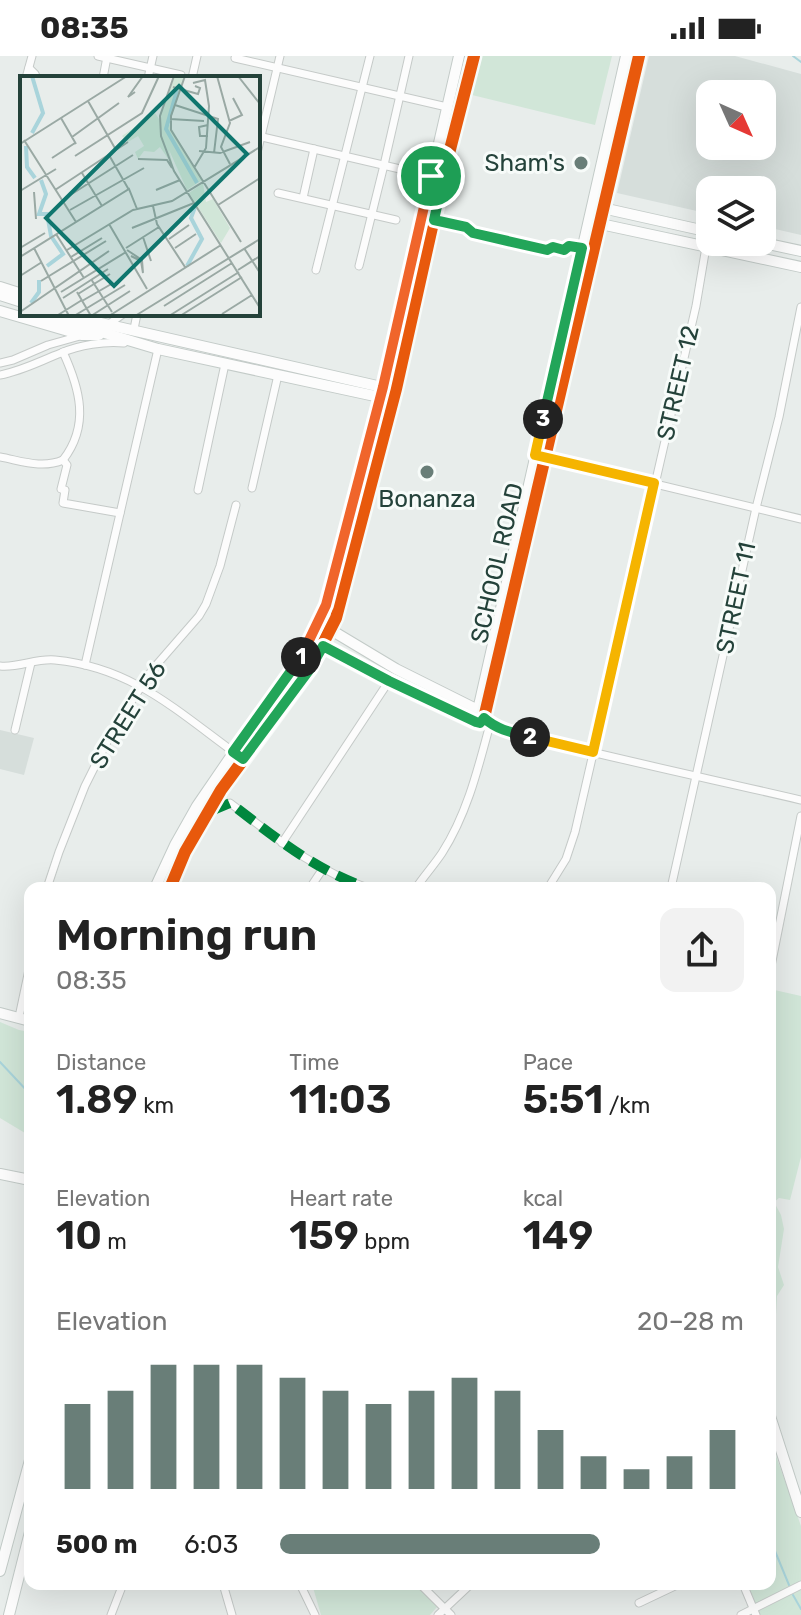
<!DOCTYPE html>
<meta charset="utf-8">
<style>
body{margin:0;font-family:Rubik,sans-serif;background:#f2f2f2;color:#222;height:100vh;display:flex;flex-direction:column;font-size:30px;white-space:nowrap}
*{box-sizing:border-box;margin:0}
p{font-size:26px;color:#767676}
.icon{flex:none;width:44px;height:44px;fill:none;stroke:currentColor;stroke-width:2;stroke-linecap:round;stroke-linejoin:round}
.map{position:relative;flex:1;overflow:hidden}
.details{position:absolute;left:24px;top:826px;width:752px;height:708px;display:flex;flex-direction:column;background:#fff;border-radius:16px;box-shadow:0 8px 32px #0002}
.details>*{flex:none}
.needle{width:52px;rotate:135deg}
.controls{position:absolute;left:696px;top:24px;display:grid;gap:16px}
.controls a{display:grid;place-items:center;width:80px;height:80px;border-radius:16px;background:#fff;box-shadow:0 8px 32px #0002;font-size:40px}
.pin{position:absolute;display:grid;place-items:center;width:68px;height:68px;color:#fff;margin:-34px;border:4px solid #fff;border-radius:50%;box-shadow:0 2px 8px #0007}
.km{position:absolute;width:40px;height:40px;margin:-20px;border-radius:50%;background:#222;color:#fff;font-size:22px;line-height:40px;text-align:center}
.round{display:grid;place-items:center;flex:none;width:84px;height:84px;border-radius:16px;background:#f2f2f2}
.overview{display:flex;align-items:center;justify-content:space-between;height:136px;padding:0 32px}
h1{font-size:44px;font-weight:600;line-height:60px}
.figures{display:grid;grid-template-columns:repeat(3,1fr);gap:12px;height:136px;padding:8px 32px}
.figures div{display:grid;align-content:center}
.figures b{font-size:40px;font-weight:600}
.figures small{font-size:22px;font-weight:400}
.figures p{font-size:22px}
.chart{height:224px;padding:16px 32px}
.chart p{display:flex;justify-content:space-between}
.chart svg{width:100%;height:144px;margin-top:8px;stroke:#697e78;stroke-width:6}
ul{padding:0 32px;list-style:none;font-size:26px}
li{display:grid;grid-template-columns:128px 96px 1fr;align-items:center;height:60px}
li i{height:20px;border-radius:10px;background:#697e78}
.status{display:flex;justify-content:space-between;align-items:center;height:56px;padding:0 40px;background:#fff;direction:ltr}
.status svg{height:22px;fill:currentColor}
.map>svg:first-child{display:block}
.built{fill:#d6dedb;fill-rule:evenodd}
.green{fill:#d1e6d8}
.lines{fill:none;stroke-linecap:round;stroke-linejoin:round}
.stream{stroke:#a9d4db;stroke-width:2}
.street-casing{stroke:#c5cac8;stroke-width:9}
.secondary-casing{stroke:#c3cbc8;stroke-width:12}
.street{stroke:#fcfcfc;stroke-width:7}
.secondary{stroke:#fcfcfc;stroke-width:10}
.quiet{stroke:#00873e;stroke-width:10;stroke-dasharray:20 10;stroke-linecap:butt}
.cycleway-casing{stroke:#f7fbf9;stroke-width:17}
.cycleway{stroke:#e8590c;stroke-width:12}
.split-1-casing{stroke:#fff;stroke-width:16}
.split-2-casing{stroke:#fff;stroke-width:16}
.split-3-casing{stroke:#fff;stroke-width:16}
.split-4-casing{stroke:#fff;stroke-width:16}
.split-1{stroke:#f0652b;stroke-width:10}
.split-2{stroke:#22a559;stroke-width:10}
.split-3{stroke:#f5b400;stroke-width:10}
.split-4{stroke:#22a559;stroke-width:10}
.poi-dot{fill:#697e78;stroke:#f7fbf9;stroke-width:3}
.labels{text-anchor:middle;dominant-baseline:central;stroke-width:6;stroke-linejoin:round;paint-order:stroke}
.poi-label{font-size:24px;fill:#24423a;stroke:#f7fbf9;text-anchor:end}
.street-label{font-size:24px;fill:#24423a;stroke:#f7fbf9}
.inset-river{fill:none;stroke:#a9d4db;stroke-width:4}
.inset-road{fill:none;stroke:#9aa9a4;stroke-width:2}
.view{fill:#0f766e;fill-opacity:0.15;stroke:#0f766e;stroke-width:4}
.inset-edge{fill:none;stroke:#24423a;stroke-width:4}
</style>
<div class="status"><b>08:35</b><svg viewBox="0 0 49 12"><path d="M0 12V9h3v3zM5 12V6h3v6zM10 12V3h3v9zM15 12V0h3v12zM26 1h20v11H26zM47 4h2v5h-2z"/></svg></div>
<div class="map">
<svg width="801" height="1559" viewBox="0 0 801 1559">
<rect width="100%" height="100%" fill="#e8edeb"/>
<g class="built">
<path d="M 649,0 L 735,0 L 801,18 L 801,179 L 762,170 L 762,134 L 710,134 L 710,158 L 617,137 ZM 710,38 L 762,38 L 762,90 L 710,90 Z"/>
<path d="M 0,674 L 34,682 L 24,719 L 0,713 Z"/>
</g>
<g class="green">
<path d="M 482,0 L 612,0 L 595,69 L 472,39 Z"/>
<path d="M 770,933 L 801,940 L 801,1101 L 790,1144 L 779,1142 L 774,1146 L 781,1159 L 784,1173 L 778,1211 L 784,1229 L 777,1240 L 776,1258 L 774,1260 L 770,1256 Z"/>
<path d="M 0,966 L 19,974 L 30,976 L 30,1080 L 0,1062 Z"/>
<path d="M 770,1383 L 801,1470 L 801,1559 L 757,1559 L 746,1528 L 770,1528 Z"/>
<path d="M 312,1528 L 414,1528 L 437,1551 L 430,1559 L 321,1559 Z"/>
</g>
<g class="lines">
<g class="stream">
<path d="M 793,0 L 801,6"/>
<path d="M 0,1006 L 30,1038"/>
<path d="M 770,1483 L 789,1529"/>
<path d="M 793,1539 L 801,1553"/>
</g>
<defs>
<g id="street">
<path d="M 98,0 L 181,19"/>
<path d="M 235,2 L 447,51"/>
<path d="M 29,12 L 35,18 L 37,22"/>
<path d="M 26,22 L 32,0"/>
<path d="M 103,22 L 107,1"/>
<path d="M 148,22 L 153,0"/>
<path d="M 192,22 L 197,0"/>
<path d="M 258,80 L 443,123"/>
<path d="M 258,93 L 280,0"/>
<path d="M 278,137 L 396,164"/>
<path d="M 303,142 L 314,93"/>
<path d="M 434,164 L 466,171 L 473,177 L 547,194 L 553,191 L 564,194 L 569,190 L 582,192"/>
<path d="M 359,210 L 384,109 L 409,0"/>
<path d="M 316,214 L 370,0"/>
<path d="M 109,268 L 123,258"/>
<path d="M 134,273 L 137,258"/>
<path d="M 0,307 L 13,304 L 48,289 L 80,280"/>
<path d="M 0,319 C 22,315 40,305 61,297 C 79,289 105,285 124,287"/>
<path d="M 0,401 C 22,405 42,413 63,404 L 67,409 L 61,433 L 65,434 L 63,447 L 120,457"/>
<path d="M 543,401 L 801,463"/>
<path d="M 63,404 C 90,369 80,333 63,296"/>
<path d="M 252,432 L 278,319"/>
<path d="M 198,434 L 225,308"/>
<path d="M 85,609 L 158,293"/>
<path d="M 0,610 C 19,612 36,602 55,604 C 131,611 176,654 235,697"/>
<path d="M 484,662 C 503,681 545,685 571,691 C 648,710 724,726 801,744"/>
<path d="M 15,674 L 31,607"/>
<path d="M 209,755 L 230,747 C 275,781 314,814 368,832"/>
<path d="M 282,787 L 389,625"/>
<path d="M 47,832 L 59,796 L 85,730 L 114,672 L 152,614 L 199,560 L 206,548 L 220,510 L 236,449"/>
<path d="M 310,832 L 322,814"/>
<path d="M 416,832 C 424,820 434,809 442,797 C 467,758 478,713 490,668"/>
<path d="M 548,832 L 566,803 L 575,776 L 696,250 L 706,191"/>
<path d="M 671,832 L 756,452 L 779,361 L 801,251"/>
<path d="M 770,915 L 801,760"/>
<path d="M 19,961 L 30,909"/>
<path d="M 223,1528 L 232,1559"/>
<path d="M 300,1528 L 315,1559"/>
<path d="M 420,1528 L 451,1559"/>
<path d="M 743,1528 L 756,1559"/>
<path d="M 639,1547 L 677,1529"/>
<path d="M 111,1559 L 123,1528"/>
<path d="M 438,1559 L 471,1528"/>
<path d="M 741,1559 L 801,1529"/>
</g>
<g id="secondary">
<path d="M 598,151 L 710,176"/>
<path d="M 596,167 L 801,211"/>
<path d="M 759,186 L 801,195"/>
<path d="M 0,231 L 22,238"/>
<path d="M 0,239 L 22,246"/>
<path d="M 0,255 L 82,279 L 99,279"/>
<path d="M 41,258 L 158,293 L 384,342"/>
<path d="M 61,258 L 386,332"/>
<path d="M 331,574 L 396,613 L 478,654 L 626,0"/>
<path d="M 323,590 L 389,625 L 476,666 L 480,667 L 484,662 L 639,0"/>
<path d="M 155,832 L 175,789 L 197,750 L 262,655 L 299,605 L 326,549 L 383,331 L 459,0"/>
<path d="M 170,832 L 185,796 L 221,734 L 310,613 L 336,562 L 396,333 L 445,113 L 474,0"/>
<path d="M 0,957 L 30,965"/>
<path d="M 0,1118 L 30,1124"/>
<path d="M 770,1360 L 801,1456"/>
<path d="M 0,1515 L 30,1404"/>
<path d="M 9,1559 L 30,1476"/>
</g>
</defs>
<use href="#street" class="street-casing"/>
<use href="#secondary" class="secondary-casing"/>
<use href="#street" class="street"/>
<use href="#secondary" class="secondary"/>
<path class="quiet" d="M 211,755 L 230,747 C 275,781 314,814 368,832"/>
<defs>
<g id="cycleway">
<path d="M 323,590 L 389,625 L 476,666 L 480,667 L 484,662 L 639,0"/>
<path d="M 170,832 L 185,796 L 221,734 L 310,613 L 336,562 L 396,333 L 445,113 L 474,0"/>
</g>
</defs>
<use href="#cycleway" class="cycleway-casing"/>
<use href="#cycleway" class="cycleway"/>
</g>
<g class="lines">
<defs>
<path id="split-1" d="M 301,601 L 326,549 L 383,331 L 431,120"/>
<path id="split-2" d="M 301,601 L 233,696 L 243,703 L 310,613 L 323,590 L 389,625 L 476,666 L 480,667 L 484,662 C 497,674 514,677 530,681"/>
<path id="split-3" d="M 530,681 L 593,696 L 654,427 L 535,399 L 543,363"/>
<path id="split-4" d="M 431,120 L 443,123 L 434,164 L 466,171 L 473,177 L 547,194 L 553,191 L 564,194 L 569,190 L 582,192 L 543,363"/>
</defs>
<use href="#split-1" class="split-1-casing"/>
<use href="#split-2" class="split-2-casing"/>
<use href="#split-3" class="split-3-casing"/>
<use href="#split-4" class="split-4-casing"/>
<use href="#split-1" class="split-1"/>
<use href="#split-2" class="split-2"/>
<use href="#split-3" class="split-3"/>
<use href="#split-4" class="split-4"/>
</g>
<g class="poi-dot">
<circle cx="581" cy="107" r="8"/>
<circle cx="427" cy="416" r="8"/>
</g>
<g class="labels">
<g class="poi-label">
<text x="565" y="107">Sham's</text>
<text x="427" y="443" text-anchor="middle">Bonanza</text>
</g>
<g class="street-label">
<text transform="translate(678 327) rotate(-77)">STREET 12</text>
<text transform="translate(497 507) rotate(-77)">SCHOOL ROAD</text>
<text transform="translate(736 542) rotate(-78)">STREET 11</text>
<text transform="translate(128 659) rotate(-58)">STREET 56</text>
</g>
</g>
<g transform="translate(20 20)">
<rect width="240" height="240" fill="#e8edeb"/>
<path d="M 155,0 L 165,0 L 149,48 L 182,104 L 167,114 L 149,74 L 153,90 L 140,71 L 134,76 L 124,75 L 118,83 L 115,76 L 124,70 L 118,60 L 108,66 L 102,60 L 135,37 L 139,43 ZM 183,107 L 186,126 L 193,123 L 210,152 L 201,167 L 169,117 Z" fill="#d1e6d8"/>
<path class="inset-river" d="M 12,0 L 23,37 L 12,57M 157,14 L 146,53 L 177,107M 6,70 L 7,91 L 15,102M 21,104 L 26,118 L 19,138 L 27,138 L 31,160 L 43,178 L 27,190M 167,190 L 182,163 L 171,142 L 175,131M 11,227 L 19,216 L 19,204"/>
<path class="inset-road" d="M 154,0 L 140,40 L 141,60 L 154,95 L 240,232M 165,0 L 151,40 L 151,54 L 221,166M 197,0 L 210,47 L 201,71 L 210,88M 218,0 L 240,28M 173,7 L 185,4 L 189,30 L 186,72 L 174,92M 153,11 L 178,18 L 180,12 L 175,10M 115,16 L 108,21 L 123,0M 68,25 L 96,74M 155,29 L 198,43 L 194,77M 41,42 L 56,68M 150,43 L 184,45M 209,45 L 222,39 L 213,22M 188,60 L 180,60 L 179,51 L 188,49M 52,61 L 99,27M 4,64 L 56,146M 0,68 L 107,0M 179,75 L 200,77 L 230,66M 89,79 L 109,114M 55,80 L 122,37 L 139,0M 32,82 L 55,67M 118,83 L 147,84 L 152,92M 62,97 L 82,130M 35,114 L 108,66M 136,114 L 160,104M 0,115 L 36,93M 14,116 L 16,143M 44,123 L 113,79M 198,129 L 240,102M 133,130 L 137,148 L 165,191M 50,134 L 124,92M 89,148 L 127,213M 112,152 L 174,127M 36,158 L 64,202M 123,161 L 131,185M 149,163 L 169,149M 0,172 L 25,157M 14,172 L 49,240M 106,172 L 139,151M 155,172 L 176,158M 224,172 L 240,197M 47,174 L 113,134 L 152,125 L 240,71M 107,174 L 122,184 L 123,197 L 121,185 L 111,180M 0,181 L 109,113 L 117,133M 51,181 L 82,162M 218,194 L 240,180M 0,200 L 22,186M 71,203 L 92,236M 21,205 L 86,165M 41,216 L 106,176M 57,216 L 71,240M 58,218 L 90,198M 43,222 L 88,193M 62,225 L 93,207M 144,230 L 212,187M 0,236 L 89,175M 202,238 L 232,219M 38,239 L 62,224M 54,240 L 105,209M 71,240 L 110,215M 89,240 L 201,169M 115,240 L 240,163M 149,240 L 219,196M 160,240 L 222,201"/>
<path class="view" d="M 159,10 L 227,78 L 94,210 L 26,142 Z"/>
<rect width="240" height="240" class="inset-edge"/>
</g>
</svg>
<div class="controls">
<a><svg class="needle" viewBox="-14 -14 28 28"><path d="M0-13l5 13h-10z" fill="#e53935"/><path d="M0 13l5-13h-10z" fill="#767676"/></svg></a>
<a><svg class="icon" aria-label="layers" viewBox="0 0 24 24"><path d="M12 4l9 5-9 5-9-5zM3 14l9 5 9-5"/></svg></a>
</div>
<div class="pin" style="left:431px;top:120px;background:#1e9e55"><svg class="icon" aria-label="arrive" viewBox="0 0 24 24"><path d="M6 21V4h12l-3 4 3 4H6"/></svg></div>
<b class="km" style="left:301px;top:601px">1</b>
<b class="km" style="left:530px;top:681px">2</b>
<b class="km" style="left:543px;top:363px">3</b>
<section class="details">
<div class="overview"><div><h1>Morning run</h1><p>08:35</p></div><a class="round"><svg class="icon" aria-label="share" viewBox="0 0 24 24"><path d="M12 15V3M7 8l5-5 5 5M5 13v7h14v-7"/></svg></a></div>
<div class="figures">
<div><p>Distance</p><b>1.89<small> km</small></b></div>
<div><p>Time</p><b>11:03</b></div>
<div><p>Pace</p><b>5:51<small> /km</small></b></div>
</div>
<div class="figures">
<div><p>Elevation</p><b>10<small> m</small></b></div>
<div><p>Heart rate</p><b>159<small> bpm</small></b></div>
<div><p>kcal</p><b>149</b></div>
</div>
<div class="chart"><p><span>Elevation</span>20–28 m</p>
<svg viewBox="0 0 160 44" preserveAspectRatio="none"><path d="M5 44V18M15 44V14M25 44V6M35 44V6M45 44V6M55 44V10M65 44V14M75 44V18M85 44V14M95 44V10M105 44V14M115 44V26M125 44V34M135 44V38M145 44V34M155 44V26"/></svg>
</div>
<ul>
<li><b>500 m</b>6:03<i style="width:69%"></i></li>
</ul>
</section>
</div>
